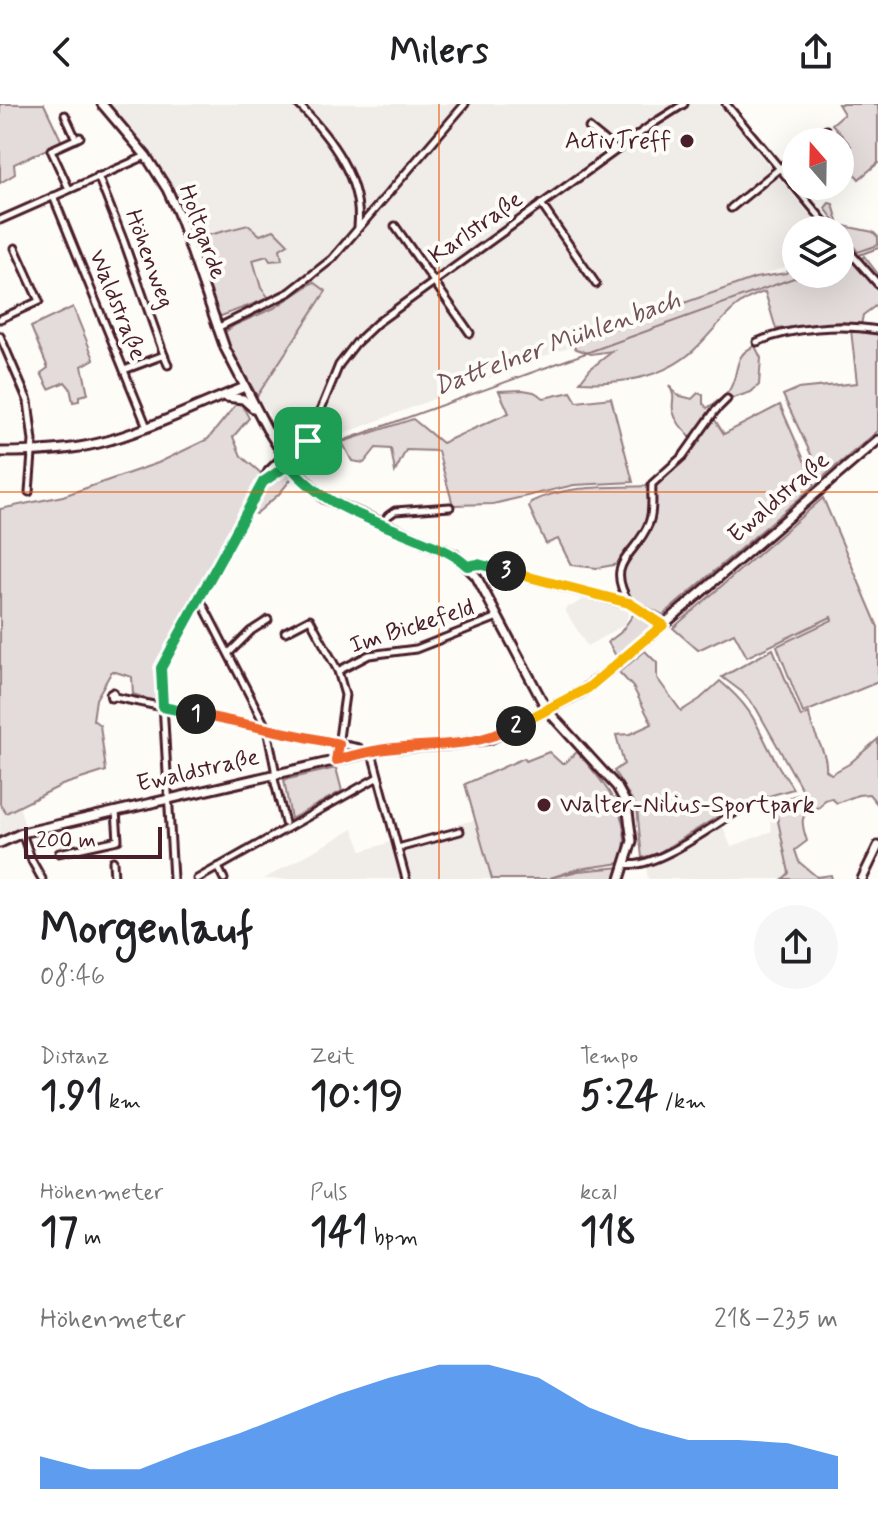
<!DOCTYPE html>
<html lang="de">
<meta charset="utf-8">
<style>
body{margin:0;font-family:Mynerve,sans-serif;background:#f6f6f6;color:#202124;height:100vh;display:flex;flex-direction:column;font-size:30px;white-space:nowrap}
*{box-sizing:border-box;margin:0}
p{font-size:26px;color:#757577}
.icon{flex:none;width:44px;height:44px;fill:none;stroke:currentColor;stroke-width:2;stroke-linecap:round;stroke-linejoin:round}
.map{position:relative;height:775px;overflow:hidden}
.panel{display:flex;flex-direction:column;background:#fff;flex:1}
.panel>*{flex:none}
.needle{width:52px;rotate:340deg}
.controls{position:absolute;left:782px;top:24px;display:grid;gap:16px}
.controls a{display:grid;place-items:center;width:72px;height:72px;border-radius:50%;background:#fff;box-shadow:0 8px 32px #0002;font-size:40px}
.scale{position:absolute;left:24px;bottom:20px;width:138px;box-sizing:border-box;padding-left:8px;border:4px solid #4a1f2b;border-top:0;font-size:22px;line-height:28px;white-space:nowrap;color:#4a1f2b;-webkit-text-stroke:6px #fdfcf7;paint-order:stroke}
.pin{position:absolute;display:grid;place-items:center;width:68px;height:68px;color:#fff;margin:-34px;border-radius:16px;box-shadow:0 4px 12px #0006}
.km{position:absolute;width:40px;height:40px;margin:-20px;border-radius:50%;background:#222;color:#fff;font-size:22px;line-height:40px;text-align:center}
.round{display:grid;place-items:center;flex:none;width:84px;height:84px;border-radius:42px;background:#f6f6f6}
.head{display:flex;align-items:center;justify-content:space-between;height:136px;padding:0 40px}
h1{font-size:44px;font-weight:700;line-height:60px}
.metrics{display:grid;grid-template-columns:repeat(3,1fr);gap:12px;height:136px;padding:8px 40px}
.metrics div{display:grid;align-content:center}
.metrics b{font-size:40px;font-weight:700}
.metrics small{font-size:22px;font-weight:400}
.metrics p{font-size:22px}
.chart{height:224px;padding:16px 40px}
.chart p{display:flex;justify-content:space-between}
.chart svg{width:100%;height:144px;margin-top:8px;fill:#1a73e8;opacity:.7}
header{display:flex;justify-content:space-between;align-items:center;height:104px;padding:0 40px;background:#fff;font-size:36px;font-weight:700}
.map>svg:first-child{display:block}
.built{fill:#f0ece8}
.green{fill:#e3dcda;stroke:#967e82;stroke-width:2}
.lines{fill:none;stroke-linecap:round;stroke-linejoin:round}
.stream{stroke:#91777b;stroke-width:2}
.street-casing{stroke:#4a1f2b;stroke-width:11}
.secondary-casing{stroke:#4a1f2b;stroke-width:13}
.primary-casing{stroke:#4a1f2b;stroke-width:13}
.street{stroke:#fdfcf7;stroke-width:5}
.secondary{stroke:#fdfcf7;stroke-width:7}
.primary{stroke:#fdfcf7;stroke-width:7}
.split-1-casing{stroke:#fff;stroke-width:16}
.split-2-casing{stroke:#fff;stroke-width:16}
.split-3-casing{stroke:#fff;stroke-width:16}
.split-4-casing{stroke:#fff;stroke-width:16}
.split-1{stroke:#22a559;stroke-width:10}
.split-2{stroke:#f0652b;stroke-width:10}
.split-3{stroke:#f5b400;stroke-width:10}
.split-4{stroke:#22a559;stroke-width:10}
.grid{fill:none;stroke:#e8590c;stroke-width:2;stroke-opacity:0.55}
.poi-dot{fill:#4a1f2b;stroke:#fdfcf7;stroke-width:3}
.labels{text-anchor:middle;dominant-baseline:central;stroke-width:8;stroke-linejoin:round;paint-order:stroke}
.poi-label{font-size:24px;fill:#4a1f2b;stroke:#fdfcf7;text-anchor:end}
.street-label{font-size:24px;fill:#4a1f2b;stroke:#fdfcf7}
.water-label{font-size:26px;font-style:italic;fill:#73525a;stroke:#fdfcf7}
</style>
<header><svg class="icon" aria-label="back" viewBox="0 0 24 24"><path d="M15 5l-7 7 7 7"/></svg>Milers<svg class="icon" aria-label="share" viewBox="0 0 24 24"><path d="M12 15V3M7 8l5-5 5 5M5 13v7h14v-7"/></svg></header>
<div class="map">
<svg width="878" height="775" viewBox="0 0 878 775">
<rect width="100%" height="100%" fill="#fdfcf7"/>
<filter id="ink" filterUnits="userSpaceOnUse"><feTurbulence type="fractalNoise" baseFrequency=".0125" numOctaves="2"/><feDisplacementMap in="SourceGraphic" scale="16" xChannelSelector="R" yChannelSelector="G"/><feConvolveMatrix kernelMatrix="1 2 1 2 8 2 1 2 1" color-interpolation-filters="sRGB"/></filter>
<g filter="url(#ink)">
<g class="built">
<path d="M 106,0 L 718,0 L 822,126 L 796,126 L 796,159 L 633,218 L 340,331 L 343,341 L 306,366 L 257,292 L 326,187 L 314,178 L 274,204 L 261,184 L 253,156 L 267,152 L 260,131 L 193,135 L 209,184 L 180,99 Z"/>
<path d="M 589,492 L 631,504 L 624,521 L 587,542 L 565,506 L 567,503 L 572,502 Z"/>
<path d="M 774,698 L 789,769 L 783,775 L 648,775 L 646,761 L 726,715 L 723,723 L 731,743 L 772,727 L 766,700 Z"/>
<path d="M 0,700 L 6,709 L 19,701 L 25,723 L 16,725 L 0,736 Z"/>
<path d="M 475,716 L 492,775 L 412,775 L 403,747 L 459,730 L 458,720 Z"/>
<path d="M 353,725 L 362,747 L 391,738 L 401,775 L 264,775 Z"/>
</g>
<g class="green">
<path d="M 0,0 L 44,0 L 62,38 L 14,60 L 15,70 L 0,79 Z"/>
<path d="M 838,0 L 878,0 L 878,59 L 859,75 L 840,53 L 851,42 L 832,20 L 844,10 Z"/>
<path d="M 829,99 L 833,100 L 839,121 L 873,128 L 878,133 L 878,141 L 858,148 L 825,104 Z"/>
<path d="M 248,121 L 260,131 L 274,126 L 288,140 L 280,145 L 282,156 L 270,157 L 267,152 L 253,156 L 261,184 L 269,194 L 221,212 L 216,208 L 193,135 Z"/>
<path d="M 844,148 L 856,161 L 864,152 L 878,170 L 878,200 L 863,211 L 861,221 L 842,218 L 776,225 L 765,188 C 732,196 716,226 693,247 C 661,275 620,280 580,278 L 590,265 L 613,247 L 591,250 L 576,245 L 573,241 L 620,222 L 621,211 L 633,217 L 755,174 L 786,169 L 796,159 L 796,170 L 840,170 L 840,149 Z"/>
<path d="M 314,178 L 326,187 L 257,292 L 230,244 L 225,228 L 235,221 L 274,204 Z"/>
<path d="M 73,203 L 94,255 L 82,262 L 88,290 L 79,292 L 79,297 L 73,298 L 70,284 L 65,278 L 49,285 L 41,269 L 48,264 L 31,223 Z"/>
<path d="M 851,226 L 878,230 L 878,327 L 822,374 L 783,291 L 797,285 L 857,279 Z"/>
<path d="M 755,242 L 761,254 L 759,281 L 751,288 L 721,298 L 693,336 C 685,327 676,319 673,307 C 671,294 677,296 669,281 L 677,291 L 692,295 L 698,289 L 703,291 L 703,299 L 707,304 C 714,300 723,294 728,288 C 741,270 731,251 755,242 Z"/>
<path d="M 523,286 L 534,288 L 544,294 L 571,288 L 577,298 L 611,294 L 633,378 L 574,381 L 493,400 L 453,401 L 438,347 L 406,346 L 395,368 L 391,345 L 376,344 L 364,359 L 352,357 L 342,338 L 413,315 L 442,339 L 509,309 L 499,287 Z"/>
<path d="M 238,298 L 241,299 L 249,314 L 233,333 L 241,352 L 262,370 L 156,564 L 160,599 L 133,590 L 132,573 L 112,567 L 96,595 L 93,616 L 100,621 L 106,667 L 62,681 L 6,709 L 0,700 L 0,405 L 63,392 L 158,359 L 208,335 Z"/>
<path d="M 780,301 L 815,381 L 663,511 L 633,496 L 622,478 L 622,461 L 650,425 L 655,412 L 656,380 L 660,373 L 680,358 L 713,313 L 724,330 Z"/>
<path d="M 287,368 L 293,373 L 279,390 L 256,410 L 251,409 L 270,377 Z"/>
<path d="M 647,382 L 649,383 L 648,418 L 619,460 L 597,464 L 571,461 L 558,435 L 546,440 L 529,403 L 531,398 C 568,380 608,384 647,382 Z"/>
<path d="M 823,394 L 878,523 L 878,578 L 803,609 L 777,542 L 832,516 L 831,513 L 747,553 L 734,529 L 698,546 L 673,524 Z"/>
<path d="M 636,507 L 656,521 L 616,552 L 608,538 L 620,529 Z"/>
<path d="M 773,545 L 801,613 L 809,609 C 811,630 828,647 826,666 L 831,670 L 849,660 L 878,635 L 878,701 L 869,690 L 858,691 L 837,699 L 831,694 L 825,696 L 820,703 C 798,708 801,719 807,737 L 795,746 L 799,758 L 817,773 L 831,771 L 832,775 L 783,775 L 789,769 L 774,698 L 804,689 L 756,604 L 742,588 L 722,573 Z"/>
<path d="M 645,547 L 657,559 L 657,574 L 681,607 L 700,595 L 720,577 C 758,609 756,624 779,663 C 783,670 789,677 793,685 L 737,701 L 658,749 L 642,754 L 637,704 L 614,667 L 624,660 L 616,631 L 630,630 L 652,620 L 633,583 L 619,568 Z"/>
<path d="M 549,648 L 561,659 L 565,659 L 577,648 C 605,679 636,715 621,759 L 578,765 L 550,774 L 578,767 L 622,763 L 615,775 L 492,775 L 465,680 L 524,654 L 526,657 Z"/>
<path d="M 336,664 L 342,687 L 291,715 L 284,676 Z"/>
</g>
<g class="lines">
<g class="stream">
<path d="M 840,158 L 878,144"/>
<path d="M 320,345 L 805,170"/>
</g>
<defs>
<g id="street">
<path d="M 298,0 C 330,33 363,75 358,123"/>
<path d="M 726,0 L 831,126"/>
<path d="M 65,11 L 76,35"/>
<path d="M 589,24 L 616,46"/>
<path d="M 812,38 L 826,26"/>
<path d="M 98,72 L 124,138 L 164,251 L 124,266"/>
<path d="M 69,85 L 51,46 L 80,33"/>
<path d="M 53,92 L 147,323"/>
<path d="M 541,100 L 596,180"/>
<path d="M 731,104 L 796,51"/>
<path d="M 0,116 L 146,52"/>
<path d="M 395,122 L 470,229"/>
<path d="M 840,137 L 878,180"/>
<path d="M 0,215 L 39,197 L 15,144"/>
<path d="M 217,224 L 290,188 L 332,155 L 465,0"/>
<path d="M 0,232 L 28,297 L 33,337 L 29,388"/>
<path d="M 757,238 C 791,223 842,220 878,226"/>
<path d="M 164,251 L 168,261"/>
<path d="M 263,378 L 297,355 L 308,337 L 339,261 L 356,239 L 377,219 L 654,19 L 684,0"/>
<path d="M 383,420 L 388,412 L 395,407 L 450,403"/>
<path d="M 467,462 L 478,460 L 618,498 L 629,499 L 663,521"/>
<path d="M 200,495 L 267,625 L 276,670 L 274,675 L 285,719"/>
<path d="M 629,499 C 604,456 635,454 649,419 C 654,406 651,393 652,380 L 683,352 L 715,307 L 727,295"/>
<path d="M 285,528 L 310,515 L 338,567 L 345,591 L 336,656"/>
<path d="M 229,549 L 251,527 L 268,516"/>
<path d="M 338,567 L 369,551 L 416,545 L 498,513"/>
<path d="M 115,593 L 111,594 L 110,590 L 113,588 L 115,593 L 359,644"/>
<path d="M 372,649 L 406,775"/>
<path d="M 22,729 L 32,757 L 42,775"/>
<path d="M 398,744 L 460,727"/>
<path d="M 59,749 L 118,736 L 116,707"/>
<path d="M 113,757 L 114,775"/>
<path d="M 626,760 C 653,766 711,723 734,709"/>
<path d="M 218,763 L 224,775"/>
<path d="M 173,775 L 161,564 L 268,367 L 283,352 L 306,339"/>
<path d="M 197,775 L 378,673"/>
</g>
<g id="secondary">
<path d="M 102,0 L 146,52 L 167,85 L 178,109 L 225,244 L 267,325 L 289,360 L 324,394 L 455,451 L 476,472 L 547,606 L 617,683 L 627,701 L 632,737 L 620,775"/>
<path d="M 226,293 L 243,295 L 253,304"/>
<path d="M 0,348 C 33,348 67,347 99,339 C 150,326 197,301 245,283"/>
<path d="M 0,739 L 22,729 L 385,645 L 447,641 L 490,635 L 580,589 L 619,559 L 878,336"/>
</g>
<path id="primary" d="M 862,775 L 878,742"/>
</defs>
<use href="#street" class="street-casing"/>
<use href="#secondary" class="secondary-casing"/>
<use href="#primary" class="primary-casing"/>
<use href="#street" class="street"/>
<use href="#secondary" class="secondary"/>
<use href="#primary" class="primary"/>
</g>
</g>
<g class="lines" filter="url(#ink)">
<defs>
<path id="split-1" d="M 196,610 L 163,603 L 161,564 L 263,378 L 297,355 L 308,337"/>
<path id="split-2" d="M 196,610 L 339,640 L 336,656 C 352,652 369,647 386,645 C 436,638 468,646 516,622"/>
<path id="split-3" d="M 506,467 L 629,499 L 663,521 L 588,584 L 516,622"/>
<path id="split-4" d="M 308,337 L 283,352 C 315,400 368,414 418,435 C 436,443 453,448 467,462 L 478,460 L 506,467"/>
</defs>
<use href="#split-1" class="split-1-casing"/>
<use href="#split-2" class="split-2-casing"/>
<use href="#split-3" class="split-3-casing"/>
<use href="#split-4" class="split-4-casing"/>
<use href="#split-1" class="split-1"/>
<use href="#split-2" class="split-2"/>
<use href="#split-3" class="split-3"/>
<use href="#split-4" class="split-4"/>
</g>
<path class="grid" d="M 439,0 L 439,775M 0,388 L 878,388"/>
<g class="poi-dot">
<circle cx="687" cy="37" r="8"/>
<circle cx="544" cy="701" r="8"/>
</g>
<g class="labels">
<g class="poi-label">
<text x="671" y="37">ActivTreff</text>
<text x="560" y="701" text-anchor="start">Walter-Nilius-Sportpark</text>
</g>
<g class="street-label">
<text transform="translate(476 124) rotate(-35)">Karlstraße</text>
<text transform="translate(202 128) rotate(70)">Holtgarde</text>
<text transform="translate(149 155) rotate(70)">Höhenweg</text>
<text transform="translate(117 201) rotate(68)">Waldstraße</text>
<text transform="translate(779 394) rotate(-41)">Ewaldstraße</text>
<text transform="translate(412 523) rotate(-18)">Im Bickefeld</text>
<text transform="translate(198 667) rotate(-13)">Ewaldstraße</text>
</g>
<g class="water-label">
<text transform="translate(557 240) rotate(-20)">Dattelner Mühlenbach</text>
</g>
</g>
</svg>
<div class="controls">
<a><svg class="needle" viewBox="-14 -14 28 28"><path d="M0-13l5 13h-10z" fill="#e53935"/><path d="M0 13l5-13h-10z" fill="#757577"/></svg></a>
<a><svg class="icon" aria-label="layers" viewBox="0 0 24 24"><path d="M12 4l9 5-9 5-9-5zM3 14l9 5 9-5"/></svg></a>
</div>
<div class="scale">200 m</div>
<div class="pin" style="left:308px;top:337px;background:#1e9e55"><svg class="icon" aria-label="arrive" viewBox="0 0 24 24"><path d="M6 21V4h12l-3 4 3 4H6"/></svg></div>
<b class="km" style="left:196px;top:610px">1</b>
<b class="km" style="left:516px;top:622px">2</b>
<b class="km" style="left:506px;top:467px">3</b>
</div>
<section class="panel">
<div class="head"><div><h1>Morgenlauf</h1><p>08:46</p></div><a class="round"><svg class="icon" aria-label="share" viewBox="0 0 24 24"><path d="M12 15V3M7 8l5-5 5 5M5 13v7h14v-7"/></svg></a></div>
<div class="metrics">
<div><p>Distanz</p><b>1.91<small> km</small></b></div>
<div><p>Zeit</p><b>10:19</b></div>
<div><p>Tempo</p><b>5:24<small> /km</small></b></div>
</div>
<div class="metrics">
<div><p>Höhenmeter</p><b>17<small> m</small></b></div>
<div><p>Puls</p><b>141<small> bpm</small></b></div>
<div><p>kcal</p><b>118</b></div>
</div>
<div class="chart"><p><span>Höhenmeter</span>218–235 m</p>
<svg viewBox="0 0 160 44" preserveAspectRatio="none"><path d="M0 44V34L10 38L20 38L30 32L40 27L50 21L60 15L70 10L80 6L90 6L100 10L110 19L120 25L130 29L140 29L150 30L160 34V44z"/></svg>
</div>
</section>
